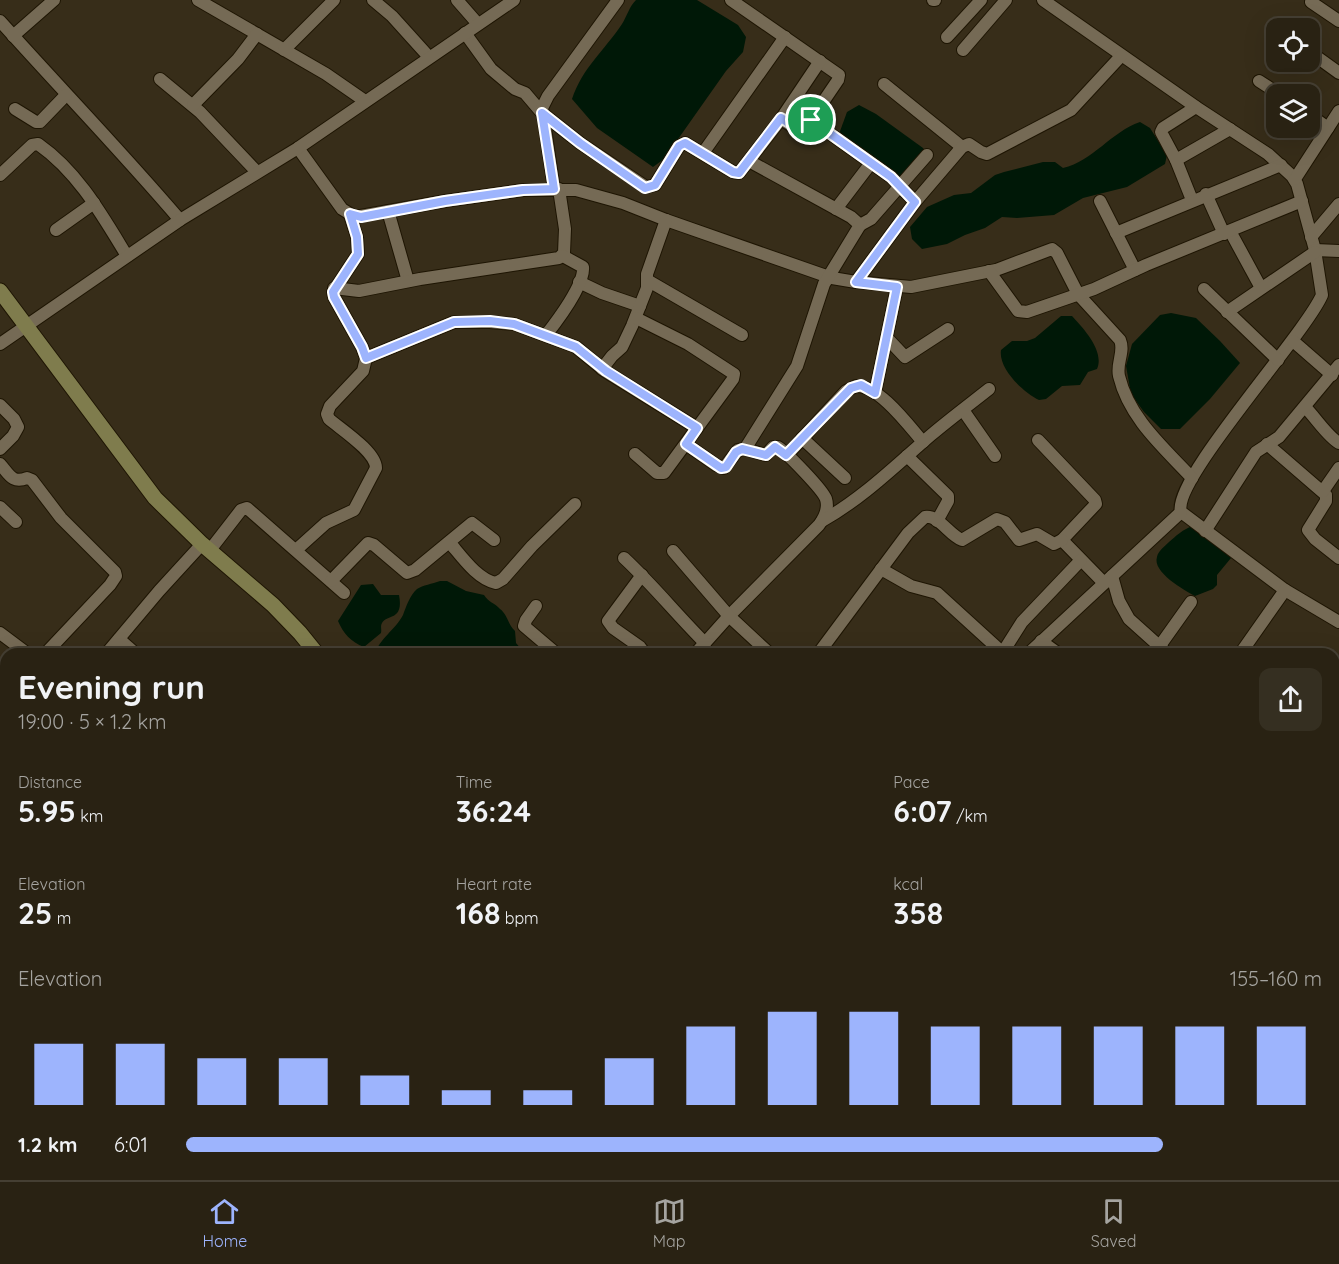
<!DOCTYPE html>
<meta charset="utf-8">
<style>
body{margin:0;font-family:Quicksand,sans-serif;background:#352f21;color:#f1f3f6;height:100vh;display:flex;flex-direction:column;font-size:22px;white-space:nowrap}
*{box-sizing:border-box;margin:0}
p{font-size:20px;color:#a5a4a0}
.icon{flex:none;width:33px;height:33px;fill:none;stroke:currentColor;stroke-width:2;stroke-linecap:round;stroke-linejoin:round}
.map{position:relative;flex:1;overflow:hidden}
.sheet{position:absolute;left:0px;top:648px;width:1340px;height:532px;display:flex;flex-direction:column;background:#292213;border-radius:18px 18px 0 0;box-shadow:0 6px 24px #0002,0 0 0 2px #453f33}
.sheet>*{flex:none}
.buttons{position:absolute;left:1266px;top:18px;display:grid;gap:12px}
.buttons a{display:grid;place-items:center;width:54px;height:54px;border-radius:12px;background:#292213;box-shadow:0 6px 24px #0002,0 0 0 2px #453f33;font-size:30px}
.pin{position:absolute;display:grid;place-items:center;width:51px;height:51px;color:#fff;margin:-26px;border:3px solid #fff;border-radius:50%;box-shadow:0 2px 6px #0007}
.round{display:grid;place-items:center;flex:none;width:63px;height:63px;border-radius:12px;background:#352f21}
.head{display:flex;align-items:center;justify-content:space-between;height:102px;padding:0 18px}
h1{font-size:33px;font-weight:800;line-height:45px}
.metrics{display:grid;grid-template-columns:repeat(3,1fr);gap:9px;height:102px;padding:6px 18px}
.metrics div{display:grid;align-content:center}
.metrics b{font-size:30px;font-weight:800}
.metrics small{font-size:16px;font-weight:400}
.metrics p{font-size:16px}
.chart{height:168px;padding:12px 18px}
.chart p{display:flex;justify-content:space-between}
.chart svg{width:100%;height:108px;margin-top:6px;stroke:#9db4fd;stroke-width:6}
ul{padding:0 18px;list-style:none;font-size:20px}
li{display:grid;grid-template-columns:96px 72px 1fr;align-items:center;height:45px}
li i{height:15px;border-radius:8px;background:#9db4fd}
.tab-bar{display:flex;justify-content:space-around;align-items:center;height:84px;border-top:2px solid #453f33;background:#292213;font-size:16px;color:#a5a4a0}
.tab-bar a{display:grid;justify-items:center;gap:3px}
.tab-bar .on{color:#9db4fd}
.map>svg:first-child{display:block}
.water{fill:#001807}
.lines{fill:none;stroke-linecap:round;stroke-linejoin:round}
.street-casing{stroke:#1e1503;stroke-width:14}
.secondary-casing{stroke:#1e1503;stroke-width:17}
.street{stroke:#756a55;stroke-width:12}
.secondary{stroke:#7f7c4d;stroke-width:15}
.route-casing{stroke:#fff;stroke-width:12}
.route{stroke:#9db4fd;stroke-width:8}
</style>
<div class="map">
<svg width="1339" height="1180" viewBox="0 0 1339 1180">
<rect width="100%" height="100%" fill="#372d19"/>
<g class="water">
<path d="M 636,0 L 697,0 L 738,25 L 746,37 L 743,52 L 726,71 L 664,159 L 653,167 L 597,128 L 572,99 C 583,67 604,51 622,24 C 627,16 629,7 636,0 Z"/>
<path d="M 859,105 L 876,114 L 923,148 L 925,151 L 900,179 L 839,134 L 847,112 Z"/>
<path d="M 1140,122 L 1150,128 L 1167,155 L 1165,164 L 1127,187 L 1083,198 L 1054,215 L 1017,218 L 1002,217 L 985,228 L 965,235 L 947,244 L 922,249 L 912,239 L 910,227 L 927,207 L 954,195 L 971,193 L 995,175 L 1004,172 L 1043,162 L 1055,162 L 1063,168 C 1093,161 1111,132 1140,122 Z"/>
<path d="M 1171,313 L 1196,318 L 1220,341 L 1240,363 L 1210,399 L 1180,429 L 1161,429 L 1144,412 L 1131,394 L 1126,366 L 1132,344 L 1160,315 Z"/>
<path d="M 1061,316 L 1072,316 C 1083,328 1105,351 1097,369 L 1088,372 L 1080,385 L 1062,386 L 1046,399 L 1039,400 C 1024,393 998,369 1001,350 L 1012,341 L 1027,341 L 1035,338 Z"/>
<path d="M 1193,526 L 1231,558 L 1217,575 L 1217,585 L 1213,589 L 1195,596 C 1184,590 1152,572 1157,557 C 1158,551 1165,546 1169,542 C 1176,536 1183,529 1193,526 Z"/>
<path d="M 440,581 L 447,581 L 466,591 L 484,595 C 488,602 495,603 500,609 C 508,615 508,625 515,631 L 516,643 L 522,650 L 522,654 L 375,654 C 379,639 396,629 403,615 C 406,607 410,595 417,589 C 423,585 432,584 440,581 Z"/>
<path d="M 373,584 L 381,595 L 399,595 C 404,621 387,614 382,623 C 380,626 382,630 381,633 L 364,647 C 351,642 343,633 338,621 L 361,585 Z"/>
<path d="M 0,818 L 6,822 L 6,845 L 0,851 Z"/>
<path d="M 6,1014 L 6,1062 L 0,1061 L 0,1016 Z"/>
<path d="M 51,1175 L 131,1175 L 127,1180 L 55,1180 Z"/>
</g>
<g class="lines">
<defs>
<g id="street">
<path d="M 198,0 L 326,74 L 365,101"/>
<path d="M 373,0 L 392,16 L 429,57"/>
<path d="M 457,0 L 478,24"/>
<path d="M 731,0 L 839,75 L 838,80 L 804,130 L 800,131 L 781,119"/>
<path d="M 933,0 L 935,0"/>
<path d="M 1043,0 L 1196,107 L 1268,154 L 1292,176 L 1297,184 L 1315,250 L 1322,295 C 1304,336 1171,481 1181,512 L 1285,590 L 1339,622"/>
<path d="M 1311,2 L 1339,21"/>
<path d="M 0,21 C 60,88 122,152 180,220"/>
<path d="M 465,33 L 491,69 L 515,89 L 525,93 L 542,113 L 580,143 L 646,187 L 655,185 L 679,146 L 685,143 L 733,172 L 739,173 L 781,119 L 820,61"/>
<path d="M 13,36 L 54,0"/>
<path d="M 947,37 L 981,0"/>
<path d="M 284,50 L 334,0"/>
<path d="M 963,50 L 1006,0"/>
<path d="M 1310,52 L 1339,73"/>
<path d="M 160,79 L 200,112 L 257,172"/>
<path d="M 1259,81 L 1279,94"/>
<path d="M 884,84 L 962,147"/>
<path d="M 193,105 L 238,59 L 257,34"/>
<path d="M 15,109 L 36,122 L 40,122 L 66,95"/>
<path d="M 1310,115 L 1328,128"/>
<path d="M 811,120 L 891,177 L 915,202"/>
<path d="M 298,148 L 342,209 L 355,217 L 445,201 L 523,190 L 576,190 L 623,203 L 666,220 L 832,278 L 856,282 L 911,287 L 996,270 L 1052,249 L 1057,253 L 1078,294 L 1120,340 C 1125,352 1116,363 1119,376 C 1129,418 1163,447 1192,478"/>
<path d="M 703,153 L 785,37"/>
<path d="M 1176,160 L 1230,129"/>
<path d="M 0,175 L 32,145 L 38,144 C 78,172 102,215 127,256"/>
<path d="M 1295,179 L 1339,111"/>
<path d="M 554,189 L 542,108 L 548,96 L 618,0"/>
<path d="M 1206,194 L 1224,234"/>
<path d="M 1192,200 L 1176,160 L 1161,132 L 1163,128 L 1196,107"/>
<path d="M 1100,201 L 1135,270"/>
<path d="M 836,209 L 871,163"/>
<path d="M 388,211 L 408,281"/>
<path d="M 860,225 L 871,219 L 927,155"/>
<path d="M 56,230 L 94,203"/>
<path d="M 1230,231 L 1261,288"/>
<path d="M 1116,233 L 1281,165"/>
<path d="M 1311,237 L 1339,204"/>
<path d="M 1315,250 L 1339,251"/>
<path d="M 989,271 L 1018,311 L 1027,312 L 1094,289 L 1146,265 L 1302,201"/>
<path d="M 647,280 L 742,335"/>
<path d="M 579,282 L 602,293 L 640,306"/>
<path d="M 856,282 L 915,202 L 962,147 L 969,144 L 981,152 L 987,154 L 1071,110 L 1121,56"/>
<path d="M 334,288 L 359,291 L 420,279 L 559,258 L 564,253 L 565,229 L 559,189"/>
<path d="M 1204,289 L 1278,360"/>
<path d="M 1227,312 L 1315,252"/>
<path d="M 546,335 C 557,321 585,284 583,267 L 563,256"/>
<path d="M 887,338 L 905,357 L 948,329"/>
<path d="M 1293,341 L 1332,375"/>
<path d="M 0,344 L 180,220 L 298,148 L 514,0"/>
<path d="M 366,358 L 454,322 L 490,322 L 514,324 L 576,347 L 605,371 L 697,428"/>
<path d="M 602,369 L 612,356 L 622,347 L 632,326 L 647,288 L 647,274 L 666,220"/>
<path d="M 875,393 L 897,287"/>
<path d="M 0,405 L 14,419 L 18,427 L 13,436 L 0,449"/>
<path d="M 1305,407 C 1316,418 1327,436 1339,443"/>
<path d="M 963,410 L 995,456"/>
<path d="M 802,438 L 845,478"/>
<path d="M 1038,440 L 1095,500 L 1096,504 L 1062,540 L 1104,583"/>
<path d="M 686,444 L 716,465 L 724,468 L 738,450 L 745,449 L 766,455 L 773,447 L 778,447 C 787,453 823,490 826,499 C 829,509 825,517 819,525 L 729,616 L 695,654"/>
<path d="M 1267,444 L 1326,495 L 1326,501 L 1308,530 L 1315,539 L 1339,558"/>
<path d="M 745,449 L 797,366 L 824,284 L 860,225 L 851,217 L 749,161"/>
<path d="M 635,454 L 657,473 L 664,473 L 733,379 L 734,374 L 688,344 L 636,318"/>
<path d="M 787,455 L 846,391 L 856,386 C 879,385 909,426 923,442"/>
<path d="M 907,456 L 948,496 L 948,501 L 937,521"/>
<path d="M 0,464 C 9,474 12,484 27,478 L 32,480 L 61,518 L 115,572 L 116,576 L 110,585 L 45,654"/>
<path d="M 1323,491 L 1339,468"/>
<path d="M 0,507 L 16,522"/>
<path d="M 822,521 C 863,498 896,465 931,435 C 950,419 970,404 989,389"/>
<path d="M 1205,531 L 1256,452 L 1279,437 L 1339,365"/>
<path d="M 450,543 C 462,557 478,580 496,583 L 503,579 L 532,546 L 575,504"/>
<path d="M 210,550 L 241,510 L 247,508 L 344,593"/>
<path d="M 296,550 L 326,523 L 354,510 L 376,468 C 376,452 342,430 329,419 L 327,414 L 330,406 L 363,371 L 366,358 L 362,347 L 334,297 L 333,292 L 358,254 L 357,237 L 350,215"/>
<path d="M 673,551 L 729,616 L 770,654"/>
<path d="M 624,558 C 653,585 677,615 705,643"/>
<path d="M 881,569 L 911,586 L 937,593 L 1004,654"/>
<path d="M 1112,576 L 1119,601 L 1129,619 L 1168,654"/>
<path d="M 331,581 L 368,543 L 374,545 L 407,573 L 415,570 L 472,523 L 494,540"/>
<path d="M 536,606 L 526,620 L 524,626 L 557,654"/>
<path d="M 0,633 L 28,654"/>
<path d="M 119,639 L 136,654"/>
<path d="M 1041,641 L 1059,654"/>
<path d="M 1003,652 L 1022,622 L 1081,560"/>
<path d="M 106,654 L 159,591 L 202,544"/>
<path d="M 642,654 L 643,651 L 640,647 L 613,628 L 608,621 L 642,575"/>
<path d="M 818,654 L 908,533 L 925,517 C 939,515 949,535 962,540 L 997,519 L 1005,522 L 1019,540 L 1037,534 L 1054,544 L 1062,540"/>
<path d="M 1028,654 L 1181,512"/>
<path d="M 1154,654 L 1191,602"/>
<path d="M 1240,654 L 1285,590"/>
<path d="M 1334,766 L 1339,768"/>
<path d="M 1334,835 L 1339,820"/>
<path d="M 1334,890 L 1339,891"/>
<path d="M 0,891 L 6,885"/>
<path d="M 1334,918 L 1339,920"/>
<path d="M 0,921 L 6,916"/>
<path d="M 0,979 L 6,971"/>
<path d="M 0,1071 L 6,1082"/>
<path d="M 0,1139 L 6,1133"/>
<path d="M 0,1166 L 6,1172"/>
<path d="M 171,1174 L 177,1180"/>
<path d="M 305,1174 L 310,1180"/>
<path d="M 884,1174 L 889,1180"/>
<path d="M 952,1174 L 958,1180"/>
<path d="M 1096,1174 L 1102,1180"/>
<path d="M 1175,1174 L 1180,1180"/>
<path d="M 199,1180 L 204,1174"/>
<path d="M 242,1180 L 249,1174"/>
<path d="M 780,1180 L 781,1174"/>
<path d="M 914,1180 L 920,1174"/>
<path d="M 1062,1180 L 1069,1174"/>
</g>
<g id="secondary">
<path d="M 0,291 L 155,498 L 202,544 L 273,605 L 300,633 L 317,654"/>
<path d="M 449,1180 L 450,1174"/>
</g>
</defs>
<use href="#street" class="street-casing"/>
<use href="#secondary" class="secondary-casing"/>
<use href="#street" class="street"/>
<use href="#secondary" class="secondary"/>
</g>
<g class="lines">
<defs>
<path id="route" d="M 542,113 L 580,143 L 645,188 L 655,185 L 679,146 L 685,143 L 733,172 L 739,173 L 781,118 L 802,131 L 811,120 L 891,177 L 915,202 L 856,282 L 897,287 L 875,393 L 861,385 L 851,388 L 786,455 L 775,447 L 766,455 L 742,449 L 736,452 L 726,467 L 721,468 L 686,444 L 697,428 L 606,371 L 576,347 L 514,324 L 490,321 L 454,322 L 366,358 L 362,347 L 334,297 L 333,292 L 358,254 L 357,237 L 350,214 L 361,217 L 445,201 L 523,190 L 554,189 Z"/>
</defs>
<use href="#route" class="route-casing"/>
<use href="#route" class="route"/>
</g>
</svg>
<div class="buttons">
<a><svg class="icon" aria-label="locate" viewBox="0 0 24 24"><circle cx="12" cy="12" r="6"/><path d="M12 2v4M12 18v4M2 12h4M18 12h4"/></svg></a>
<a><svg class="icon" aria-label="layers" viewBox="0 0 24 24"><path d="M12 4l9 5-9 5-9-5zM3 14l9 5 9-5"/></svg></a>
</div>
<div class="pin" style="left:811px;top:120px;background:#1e9e55"><svg class="icon" aria-label="arrive" viewBox="0 0 24 24"><path d="M6 21V4h12l-3 4 3 4H6"/></svg></div>
<section class="sheet">
<div class="head"><div><h1>Evening run</h1><p>19:00 · 5 × 1.2 km</p></div><a class="round"><svg class="icon" aria-label="share" viewBox="0 0 24 24"><path d="M12 15V3M7 8l5-5 5 5M5 13v7h14v-7"/></svg></a></div>
<div class="metrics">
<div><p>Distance</p><b>5.95<small> km</small></b></div>
<div><p>Time</p><b>36:24</b></div>
<div><p>Pace</p><b>6:07<small> /km</small></b></div>
</div>
<div class="metrics">
<div><p>Elevation</p><b>25<small> m</small></b></div>
<div><p>Heart rate</p><b>168<small> bpm</small></b></div>
<div><p>kcal</p><b>358</b></div>
</div>
<div class="chart"><p><span>Elevation</span>155–160 m</p>
<svg viewBox="0 0 160 44" preserveAspectRatio="none"><path d="M5 44V19M15 44V19M25 44V25M35 44V25M45 44V32M55 44V38M65 44V38M75 44V25M85 44V12M95 44V6M105 44V6M115 44V12M125 44V12M135 44V12M145 44V12M155 44V12"/></svg>
</div>
<ul>
<li><b>1.2 km</b>6:01<i style="width:86%"></i></li>
</ul>
</section>
</div>
<nav class="tab-bar">
<a class="on"><svg class="icon" aria-label="home" viewBox="0 0 24 24"><path d="M3 11l9-7 9 7M6 9v11h12V9"/></svg>Home</a>
<a><svg class="icon" aria-label="map" viewBox="0 0 24 24"><path d="M3 6l6-2 6 2 6-2v14l-6 2-6-2-6 2zM9 4v14M15 6v14"/></svg>Map</a>
<a><svg class="icon" aria-label="saved" viewBox="0 0 24 24"><path d="M7 4h10v16l-5-4-5 4z"/></svg>Saved</a>
</nav>
